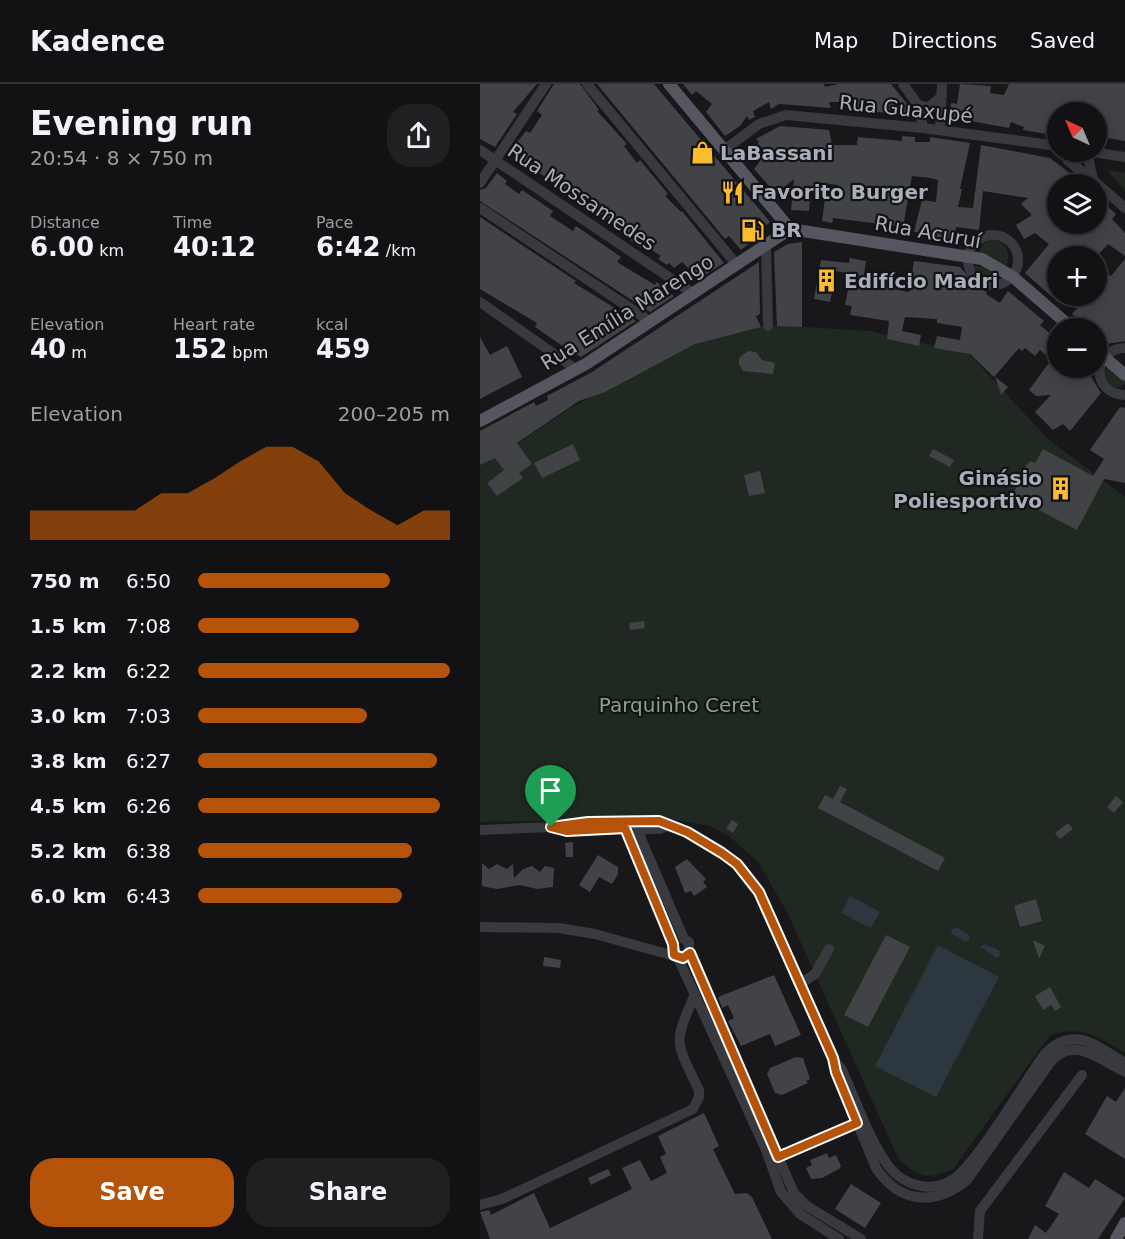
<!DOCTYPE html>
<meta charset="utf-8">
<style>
body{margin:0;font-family:"DejaVu Sans",sans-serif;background:#1f2022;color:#f1f3f6;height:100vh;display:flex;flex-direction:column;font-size:22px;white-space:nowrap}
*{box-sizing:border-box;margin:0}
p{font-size:20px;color:#9c9ea0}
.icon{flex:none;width:33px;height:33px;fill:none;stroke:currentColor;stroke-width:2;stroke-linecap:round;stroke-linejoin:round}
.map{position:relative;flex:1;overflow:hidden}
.side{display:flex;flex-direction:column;background:#121214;width:480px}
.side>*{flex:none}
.needle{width:39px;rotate:316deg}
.controls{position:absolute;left:567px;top:18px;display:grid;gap:12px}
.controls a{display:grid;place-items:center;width:60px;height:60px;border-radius:50%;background:#121214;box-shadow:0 3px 15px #0003,0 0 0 2px #313234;font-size:30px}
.pin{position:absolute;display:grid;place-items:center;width:51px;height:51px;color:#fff;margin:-62px -26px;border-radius:50% 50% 50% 0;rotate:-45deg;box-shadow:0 0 6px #0007}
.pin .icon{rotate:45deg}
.round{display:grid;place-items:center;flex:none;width:63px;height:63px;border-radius:24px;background:#1f2022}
.headline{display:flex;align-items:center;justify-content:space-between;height:102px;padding:0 30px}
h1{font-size:33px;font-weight:700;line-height:45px}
.stats{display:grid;grid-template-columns:repeat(3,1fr);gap:9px;height:102px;padding:6px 30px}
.stats div{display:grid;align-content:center}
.stats b{font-size:26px;font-weight:700}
.stats small{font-size:16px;font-weight:400}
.stats p{font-size:16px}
.chart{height:168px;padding:12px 30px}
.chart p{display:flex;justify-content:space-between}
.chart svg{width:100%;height:108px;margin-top:6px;fill:#b45309;opacity:.7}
.primary-button{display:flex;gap:12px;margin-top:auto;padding:12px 30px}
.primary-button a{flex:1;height:69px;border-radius:24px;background:#b45309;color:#fff;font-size:24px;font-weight:700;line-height:69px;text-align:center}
.primary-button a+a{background:#1f2022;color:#f1f3f6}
ul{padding:0 30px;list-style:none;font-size:20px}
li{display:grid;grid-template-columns:96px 72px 1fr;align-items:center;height:45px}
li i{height:15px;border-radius:8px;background:#b45309}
header{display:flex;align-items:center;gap:36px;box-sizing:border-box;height:84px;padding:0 30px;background:#121214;border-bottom:2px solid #313234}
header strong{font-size:28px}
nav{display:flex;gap:33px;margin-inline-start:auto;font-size:21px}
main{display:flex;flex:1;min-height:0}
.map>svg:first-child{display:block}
.green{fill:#1f2921}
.water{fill:#2d373f}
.building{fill:#424347}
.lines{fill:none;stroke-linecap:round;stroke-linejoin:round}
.minor{stroke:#393a40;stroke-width:10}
.major{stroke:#55565f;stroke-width:12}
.route-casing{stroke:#fff;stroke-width:12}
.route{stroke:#b45309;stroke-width:8}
.labels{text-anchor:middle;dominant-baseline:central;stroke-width:4.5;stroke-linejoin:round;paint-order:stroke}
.street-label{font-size:20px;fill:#a9aebb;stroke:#131315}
.poi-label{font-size:20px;font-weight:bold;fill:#a9aebb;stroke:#131315;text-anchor:start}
.park-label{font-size:20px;fill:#80a783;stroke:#131315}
</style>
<header>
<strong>Kadence</strong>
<nav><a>Map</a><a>Directions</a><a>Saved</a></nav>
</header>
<main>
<section class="side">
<div class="headline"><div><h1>Evening run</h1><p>20:54 · 8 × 750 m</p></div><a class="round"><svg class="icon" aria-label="share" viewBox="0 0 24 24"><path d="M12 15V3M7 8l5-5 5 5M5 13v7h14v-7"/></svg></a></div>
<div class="stats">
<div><p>Distance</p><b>6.00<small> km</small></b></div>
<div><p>Time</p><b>40:12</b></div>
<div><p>Pace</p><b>6:42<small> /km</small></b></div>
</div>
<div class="stats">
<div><p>Elevation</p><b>40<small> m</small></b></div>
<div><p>Heart rate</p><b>152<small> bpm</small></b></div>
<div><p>kcal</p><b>459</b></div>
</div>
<div class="chart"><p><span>Elevation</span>200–205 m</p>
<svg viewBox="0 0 160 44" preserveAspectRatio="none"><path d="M0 44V32L10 32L20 32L30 32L40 32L50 25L60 25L70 19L80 12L90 6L100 6L110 12L120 25L130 32L140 38L150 32L160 32V44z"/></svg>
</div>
<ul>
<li><b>750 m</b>6:50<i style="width:76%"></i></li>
<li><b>1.5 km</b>7:08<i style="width:64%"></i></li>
<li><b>2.2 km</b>6:22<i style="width:100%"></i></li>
<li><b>3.0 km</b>7:03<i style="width:67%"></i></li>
<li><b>3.8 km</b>6:27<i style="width:95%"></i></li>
<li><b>4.5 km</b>6:26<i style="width:96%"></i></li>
<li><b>5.2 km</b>6:38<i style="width:85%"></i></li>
<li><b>6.0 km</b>6:43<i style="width:81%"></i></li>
</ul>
<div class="primary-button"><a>Save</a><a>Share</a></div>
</section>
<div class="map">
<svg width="645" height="1155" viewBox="0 0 645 1155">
<rect width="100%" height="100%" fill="#18181a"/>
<g class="green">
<path d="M 630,86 L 645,89 L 645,106 L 627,87 Z"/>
<path d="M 512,155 C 527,159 530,168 527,182 L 498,169 L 503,159 Z"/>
<path d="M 495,181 L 505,184 L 519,193 C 510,197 505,196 496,189 Z"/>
<path d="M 292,241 L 390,247 L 489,270 L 569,356 L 645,413 L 645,969 C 617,952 603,941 570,951 L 473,1085 C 448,1096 437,1094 418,1074 L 307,828 L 278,778 L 249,752 L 230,742 L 190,735 L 0,738 L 0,380 L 19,372 L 92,323 L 190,271 L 240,250 Z"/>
<path d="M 627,282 L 645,298 L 645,300 L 639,304 L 631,303 L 623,290 Z"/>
</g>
<g class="water">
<path d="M 370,812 L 400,828 L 391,844 L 361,829 Z"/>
<path d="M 477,844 L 489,851 L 489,856 L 486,858 L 472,850 L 471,845 Z"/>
<path d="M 504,860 L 519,866 L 520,872 L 516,874 L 501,863 Z"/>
<path d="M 458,861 L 519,893 L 456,1013 L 395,982 Z"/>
</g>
<g class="building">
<path d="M 0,0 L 57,0 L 33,28 L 37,30 L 15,63 L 0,55 Z"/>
<path d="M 74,0 L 100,0 L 119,26 L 117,27 L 147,60 L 144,62 L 157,79 L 160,76 L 188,110 L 185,112 L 201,128 L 202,127 L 244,179 L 219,195 L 202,178 L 194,184 L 189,179 L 187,181 L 178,175 L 181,172 L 163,160 L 161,164 L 143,151 L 145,148 L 136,141 L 109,123 L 107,126 L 80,108 L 82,104 L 55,86 L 53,90 L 35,78 L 38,73 L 31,69 L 34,62 L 46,47 L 50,49 L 62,31 L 57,27 Z"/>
<path d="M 117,0 L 174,0 L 290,138 L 277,149 L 279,151 L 261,166 L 249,152 L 245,155 Z"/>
<path d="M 203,0 L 344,0 L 345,3 L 358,0 L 411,0 L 432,26 L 425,30 L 384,27 L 362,18 L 349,18 L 351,24 L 299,20 L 291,25 L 289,18 L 273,27 L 275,33 L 269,36 L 267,32 L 260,42 L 245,52 L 226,28 L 232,20 L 216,7 L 212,11 Z"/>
<path d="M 480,0 L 511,2 L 510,9 L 524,11 L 529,0 L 645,0 L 645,57 L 616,52 L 616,28 L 578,28 L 578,52 L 543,46 L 544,43 L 531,38 L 529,44 L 474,34 L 470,30 L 471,19 L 477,20 Z"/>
<path d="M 300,42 L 349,46 L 352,61 L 377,61 L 378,53 L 422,57 L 422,52 L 435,53 L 435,58 L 450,58 L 450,53 L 490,59 L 480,105 L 482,105 L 478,123 L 493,124 L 501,61 L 570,74 L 604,100 L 578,100 L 578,140 L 616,140 L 616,112 L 636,130 L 632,135 L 645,149 L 645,172 L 628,160 L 617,172 L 578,172 L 578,218 L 545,189 L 569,160 L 555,149 L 544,155 L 536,141 L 552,131 L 541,120 L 548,114 L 503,107 L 499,146 L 476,143 L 473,161 L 456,156 L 457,150 L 434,148 L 442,116 L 456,118 L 458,96 L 450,94 L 432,92 L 423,143 L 353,134 L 352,139 L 342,137 L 345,114 L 356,117 L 358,101 L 340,99 L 340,102 L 331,102 L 329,127 L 311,126 L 314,95 L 296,110 L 274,85 L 280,77 L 270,69 L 279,58 L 276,55 Z"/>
<path d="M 17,89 L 27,97 L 25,100 L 39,110 L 42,106 L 73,127 L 70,132 L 93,147 L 96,142 L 141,173 L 137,178 L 175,201 L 177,198 L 194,212 L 170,228 L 0,117 L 0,106 L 6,104 Z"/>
<path d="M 0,133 L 96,197 L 94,199 L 156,237 L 101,273 L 84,263 L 55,243 L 57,239 L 0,205 Z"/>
<path d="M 322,158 L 322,243 L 297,242 L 294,168 L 308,160 Z"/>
<path d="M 370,174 L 386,177 L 384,191 L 391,189 L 405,192 L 414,185 L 407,201 L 414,202 L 413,205 L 429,208 L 434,177 L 480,183 L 497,204 L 507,208 L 506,210 L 520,219 L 528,207 L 564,237 L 560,241 L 573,252 L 578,246 L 578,284 L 612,284 L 610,291 L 621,309 L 590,347 L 583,340 L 573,346 L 555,328 L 571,311 L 556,312 L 549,306 L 571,276 L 560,266 L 555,272 L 545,264 L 542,267 L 539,264 L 514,293 L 490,270 L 454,264 L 457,252 L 480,256 L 482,243 L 457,239 L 457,235 L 425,233 L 422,247 L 441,251 L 439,262 L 407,255 L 409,237 L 370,231 L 372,222 L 365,221 L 371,190 L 356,187 L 350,218 L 334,215 L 341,176 L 369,179 Z"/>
<path d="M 645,175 L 645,257 L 627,260 L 617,252 L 623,244 L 609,244 L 592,230 L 600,221 L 588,212 L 616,212 L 616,179 L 631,192 Z"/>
<path d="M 279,178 L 280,230 L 276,232 L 281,243 L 215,260 L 125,308 L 99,317 L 37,359 L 52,380 L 39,389 L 43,394 L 17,412 L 7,399 L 24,386 L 15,374 L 0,381 L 0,347 L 54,318 L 56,322 L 68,316 L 67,312 L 112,288 Z"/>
<path d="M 0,253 L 10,271 L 27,262 L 42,293 L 0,315 Z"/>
<path d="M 268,267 L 276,268 L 282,276 L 295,279 L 293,290 L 263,287 L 259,280 L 259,274 Z"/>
<path d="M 515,293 L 528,303 L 521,311 L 519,304 Z"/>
<path d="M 640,323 L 645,324 L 645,399 L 624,395 L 597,446 L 532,412 L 546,382 L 550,377 L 555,379 L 563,365 L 613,392 L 624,375 L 610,366 Z"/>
<path d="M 93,360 L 100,376 L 62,394 L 54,379 Z"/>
<path d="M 453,365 L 474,376 L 470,383 L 449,372 Z"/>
<path d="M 280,387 L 285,409 L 269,412 L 264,391 Z"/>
<path d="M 164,537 L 165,544 L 150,546 L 149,539 Z"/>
<path d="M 360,702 L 367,705 L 360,718 L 465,774 L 458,787 L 338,724 L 345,711 L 353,715 Z"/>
<path d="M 636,712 L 643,718 L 634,729 L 627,723 Z"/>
<path d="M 252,736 L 258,740 L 253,749 L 246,744 Z"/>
<path d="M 588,739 L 593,745 L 580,755 L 575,749 Z"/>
<path d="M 93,758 L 93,773 L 86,773 L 85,759 Z"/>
<path d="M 118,771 L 138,783 L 138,790 L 132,800 L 119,793 L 110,808 L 99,801 Z"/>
<path d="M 207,775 L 226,795 L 223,798 L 227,803 L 214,812 L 211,807 L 205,809 L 195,783 Z"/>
<path d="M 2,779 L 9,785 L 17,780 L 27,785 L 33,780 L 34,794 L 43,785 L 52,782 L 60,788 L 65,782 L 74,784 L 73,803 L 57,805 L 40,801 L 17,805 L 2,802 Z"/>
<path d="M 556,815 L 562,837 L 540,843 L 534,822 Z"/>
<path d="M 406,851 L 430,863 L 388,943 L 364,931 Z"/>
<path d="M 553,856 L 565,862 L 559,875 Z"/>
<path d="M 64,873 L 81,876 L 80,884 L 63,882 Z"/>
<path d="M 294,891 L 321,951 L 295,962 L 290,950 L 261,962 L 248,937 L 254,934 L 248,921 L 242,924 L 238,913 Z"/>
<path d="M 570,903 L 581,923 L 575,927 L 571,921 L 563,926 L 555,912 Z"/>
<path d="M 316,973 L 323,974 L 330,995 L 326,997 L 328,999 L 302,1011 L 295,1009 L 287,990 L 290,984 Z"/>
<path d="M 645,1004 L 645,1075 L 605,1050 L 627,1012 L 636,1018 Z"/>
<path d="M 224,1029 L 239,1062 L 233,1065 L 255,1110 L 267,1109 L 272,1113 L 292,1155 L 10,1155 L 0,1128 L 9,1126 L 11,1131 L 54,1109 L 70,1144 L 152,1105 L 142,1084 L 160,1076 L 171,1097 L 187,1089 L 180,1073 L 186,1070 L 178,1052 Z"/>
<path d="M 347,1069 L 349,1074 L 356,1071 L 361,1082 L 359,1085 L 342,1094 L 331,1095 L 326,1084 L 332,1081 L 330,1076 Z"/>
<path d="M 128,1085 L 131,1091 L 111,1101 L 108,1094 Z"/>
<path d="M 584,1088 L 609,1104 L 615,1095 L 645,1114 L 618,1155 L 548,1155 L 555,1141 L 566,1149 L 579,1130 L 565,1122 Z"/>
<path d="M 371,1100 L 401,1119 L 385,1144 L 355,1125 Z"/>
</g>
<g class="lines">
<g class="minor">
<path d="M 107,0 L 257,181"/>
<path d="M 423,0 L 439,22 L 443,44"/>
<path d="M 439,22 L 449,23 L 462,12"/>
<path d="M 460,46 L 462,0"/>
<path d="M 0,66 L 214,210"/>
<path d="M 244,66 L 279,40 L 306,31 L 443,44 L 578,62"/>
<path d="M 584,68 L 588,77 L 613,96 L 607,68"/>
<path d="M 613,68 L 645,73"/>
<path d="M 613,96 L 645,124"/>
<path d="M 0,99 L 66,0"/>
<path d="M 0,124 L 171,238"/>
<circle cx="513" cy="176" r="25"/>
<path d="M 286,162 L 288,242"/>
<path d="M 0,218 L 97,286"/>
<path d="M 645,264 C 611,265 611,310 645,311"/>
<path d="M 153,736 L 204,855 L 209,858 L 209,869 L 314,1109 L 327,1122 L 381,1155"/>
<path d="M 141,737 L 193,860 L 192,866 L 198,874 L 286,1066 L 301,1108 L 320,1130 L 359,1155"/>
<path d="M 0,746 L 71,743 L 108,738 L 179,737 L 207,748 L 242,769 L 257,780 L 279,808 L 353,974 L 362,986 C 376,1016 390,1059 410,1084 C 425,1102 452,1109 472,1096 C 495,1083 545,997 564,971 C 592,940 616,961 645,979"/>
<path d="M 90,746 L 179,745 L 188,742"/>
<path d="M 0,843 L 79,844 L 115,850 L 198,873"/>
<path d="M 320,900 L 335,890 L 349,865"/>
<path d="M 360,997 L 396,1084 C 420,1120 455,1122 487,1096 L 569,980 C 593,950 618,975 645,988"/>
<path d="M 298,1073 L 377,1039"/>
<path d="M 0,1121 L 22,1115 L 213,1025 L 219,1013 L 219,1006 C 195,956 193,961 215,910"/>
<path d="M 498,1155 L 500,1127 L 602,991"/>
</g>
<g class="major">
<path d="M 189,0 L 310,145"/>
<path d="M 310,145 L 502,175 L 533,193 L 592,244"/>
<path d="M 616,266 L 645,291"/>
<path d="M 0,337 L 106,280 L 310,145"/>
<path d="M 636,1155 L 645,1139"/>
</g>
</g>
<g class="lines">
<defs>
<path id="route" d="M 179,737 L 207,748 L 242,769 L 257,780 L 279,808 L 353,974 L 356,988 L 377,1039 L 298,1073 L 210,869 L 203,874 L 194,871 L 193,860 L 145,744 L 87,747 L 71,743 L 108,738 Z"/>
</defs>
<use href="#route" class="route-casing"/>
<use href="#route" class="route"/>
</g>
<defs>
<symbol id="shop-bare" viewBox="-9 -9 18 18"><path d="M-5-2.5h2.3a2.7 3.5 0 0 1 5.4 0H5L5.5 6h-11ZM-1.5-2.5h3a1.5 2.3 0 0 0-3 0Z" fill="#fcbc2e" stroke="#131315" stroke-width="2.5" paint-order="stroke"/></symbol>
<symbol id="restaurant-bare" viewBox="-9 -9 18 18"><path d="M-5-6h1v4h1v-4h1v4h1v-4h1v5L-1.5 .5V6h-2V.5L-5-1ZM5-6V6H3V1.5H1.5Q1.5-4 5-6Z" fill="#fcbc2e" stroke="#131315" stroke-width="2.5" paint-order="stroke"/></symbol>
<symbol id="fuel-bare" viewBox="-9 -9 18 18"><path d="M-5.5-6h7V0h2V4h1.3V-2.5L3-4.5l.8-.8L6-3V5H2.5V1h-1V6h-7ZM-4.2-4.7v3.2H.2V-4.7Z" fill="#fcbc2e" stroke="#131315" stroke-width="2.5" paint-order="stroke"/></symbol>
<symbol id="building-bare" viewBox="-9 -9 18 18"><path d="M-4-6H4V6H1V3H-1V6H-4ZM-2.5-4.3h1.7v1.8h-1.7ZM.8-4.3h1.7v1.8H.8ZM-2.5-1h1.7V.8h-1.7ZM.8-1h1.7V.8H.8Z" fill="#fcbc2e" stroke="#131315" stroke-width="2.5" paint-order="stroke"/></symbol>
</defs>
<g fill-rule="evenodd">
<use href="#shop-bare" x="206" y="52" width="33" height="33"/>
<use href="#restaurant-bare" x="236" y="92" width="33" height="33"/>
<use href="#fuel-bare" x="256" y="130" width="33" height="33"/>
<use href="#building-bare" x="330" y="180" width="33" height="33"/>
<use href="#building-bare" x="564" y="388" width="33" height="33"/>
</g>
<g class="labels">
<g class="street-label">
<text transform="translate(426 25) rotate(6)">Rua Guaxupé</text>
<text transform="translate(102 113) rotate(34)">Rua Mossamedes</text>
<text transform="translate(448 148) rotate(10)">Rua Acuruí</text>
<text transform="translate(147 228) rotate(-32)">Rua Emília Marengo</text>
</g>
<g class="poi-label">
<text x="240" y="69">LaBassani</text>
<text x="271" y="108">Favorito Burger</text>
<text x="291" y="146">BR</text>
<text x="364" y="197">Edifício Madri</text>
<text x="562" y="394" text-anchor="end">Ginásio<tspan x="562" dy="23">Poliesportivo</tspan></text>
</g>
<g class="park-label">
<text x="199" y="621">Parquinho Ceret</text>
</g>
</g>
</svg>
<div class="controls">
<a><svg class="needle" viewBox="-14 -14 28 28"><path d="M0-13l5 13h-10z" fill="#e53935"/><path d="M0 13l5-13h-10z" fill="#9c9ea0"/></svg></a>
<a><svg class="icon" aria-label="layers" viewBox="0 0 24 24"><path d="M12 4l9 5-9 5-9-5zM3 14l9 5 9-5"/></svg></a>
<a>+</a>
<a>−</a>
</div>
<div class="pin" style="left:71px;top:743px;background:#1e9e55"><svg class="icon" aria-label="arrive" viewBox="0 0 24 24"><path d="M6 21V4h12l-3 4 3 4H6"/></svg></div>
</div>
</main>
